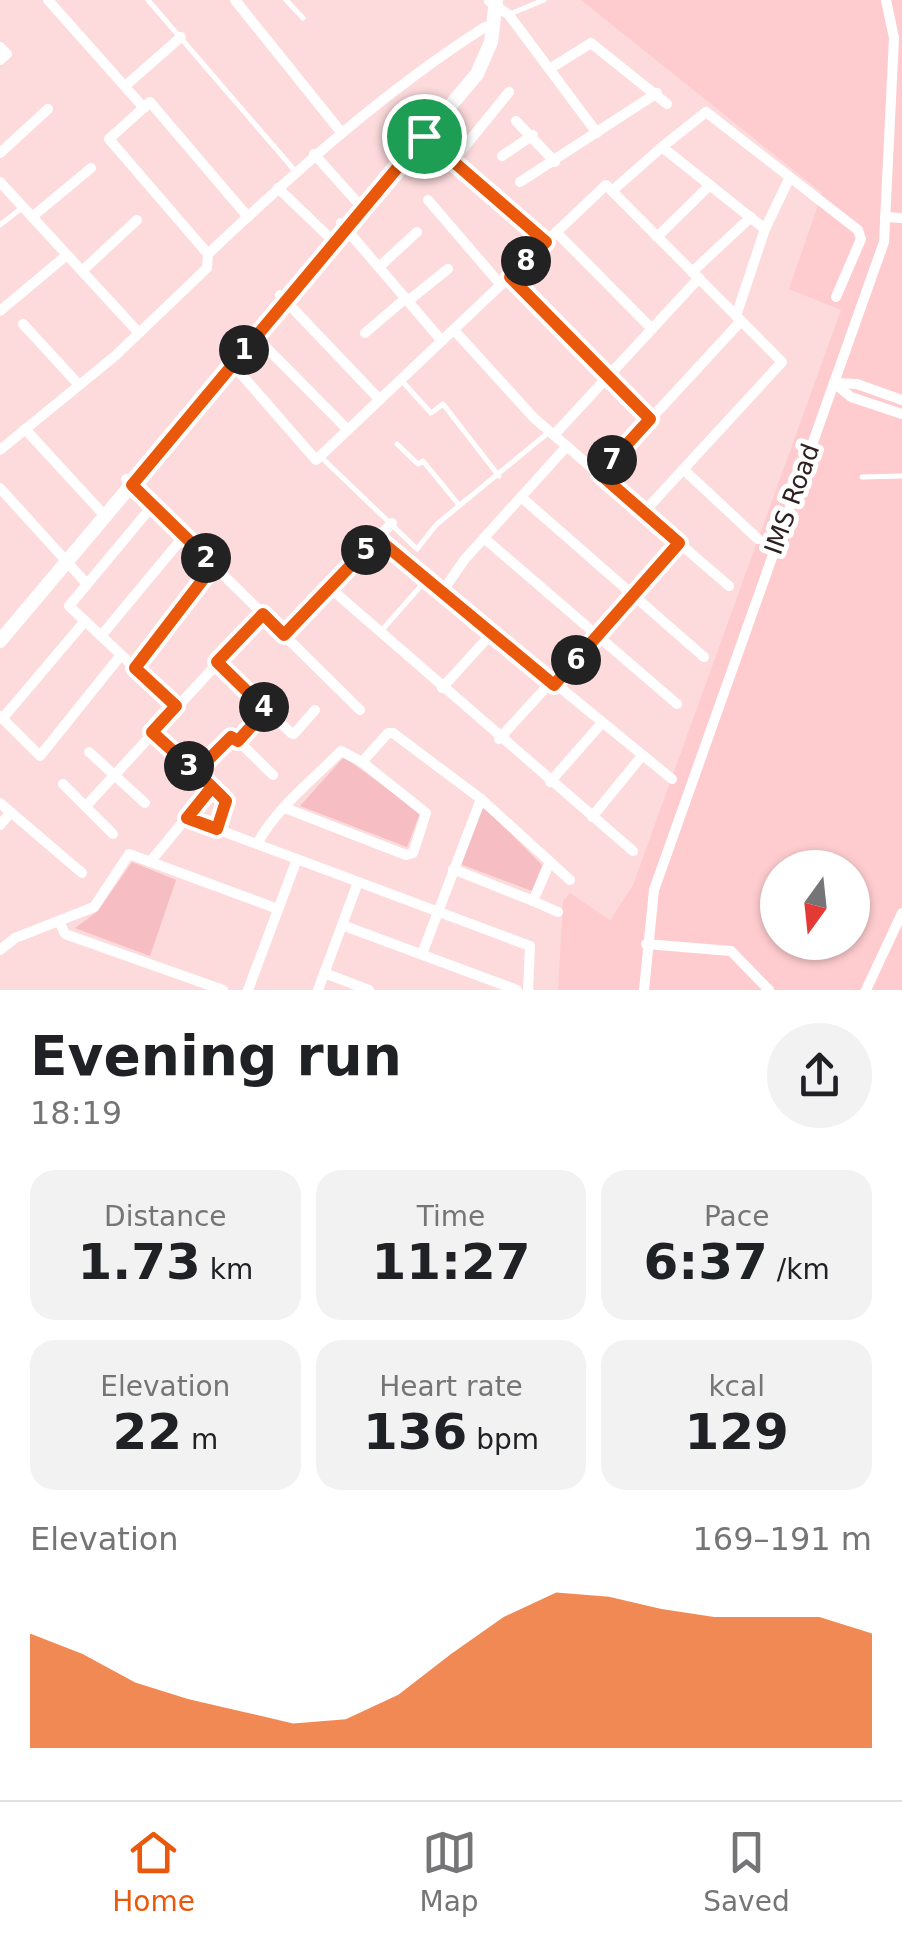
<!DOCTYPE html>
<meta charset="utf-8">
<style>
body{margin:0;font-family:"DejaVu Sans",sans-serif;background:#f2f2f2;color:#202124;height:100vh;display:flex;flex-direction:column;font-size:38px;white-space:nowrap}
*{box-sizing:border-box;margin:0}
p{font-size:32px;color:#757577}
.icon{flex:none;width:55px;height:55px;fill:none;stroke:currentColor;stroke-width:2;stroke-linecap:round;stroke-linejoin:round}
.map{position:relative;height:990px;overflow:hidden}
.details{display:flex;flex-direction:column;background:#fff;flex:1}
.details>*{flex:none}
.needle{width:65px;rotate:195deg}
.buttons{position:absolute;left:760px;top:850px;display:grid;gap:20px}
.buttons a{display:grid;place-items:center;width:110px;height:110px;border-radius:50%;background:#fff;box-shadow:0 2px 8px #0004;font-size:50px}
.pin{position:absolute;display:grid;place-items:center;width:85px;height:85px;color:#fff;margin:-42px;border:5px solid #fff;border-radius:50%;box-shadow:0 2px 10px #0007}
.km{position:absolute;width:50px;height:50px;margin:-25px;border-radius:50%;background:#222;color:#fff;font-size:28px;line-height:50px;text-align:center}
.round{display:grid;place-items:center;flex:none;width:105px;height:105px;border-radius:52px;background:#f2f2f2}
.head{display:flex;align-items:center;justify-content:space-between;height:170px;padding:0 30px}
h1{font-size:55px;font-weight:700;line-height:75px}
.metrics{display:grid;grid-template-columns:repeat(3,1fr);gap:15px;height:170px;padding:10px 30px}
.metrics div{display:grid;align-content:center;border-radius:25px;background:#f2f2f2;text-align:center}
.metrics b{font-size:50px;font-weight:700}
.metrics small{font-size:28px;font-weight:400}
.metrics p{font-size:28px}
.chart{height:280px;padding:20px 30px}
.chart p{display:flex;justify-content:space-between}
.chart svg{width:100%;height:180px;margin-top:10px;fill:#ea580c;opacity:.7}
.tabs{display:flex;justify-content:space-around;align-items:center;height:140px;border-top:2px solid #e0e0e0;background:#fff;font-size:28px;color:#757577}
.tabs a{display:grid;justify-items:center;gap:5px}
.tabs .active{color:#ea580c}
.map>svg:first-child{display:block}
.built{fill:#fecccf;fill-rule:evenodd}
.green{fill:#f6bec2}
.lines{fill:none;stroke-linecap:round;stroke-linejoin:round}
.lane{stroke:#fff;stroke-width:5}
.street{stroke:#fff;stroke-width:10}
.secondary{stroke:#fff;stroke-width:14}
.route-casing{stroke:#fff;stroke-width:20}
.route{stroke:#ea580c;stroke-width:12}
.labels{text-anchor:middle;dominant-baseline:central;stroke-width:10;stroke-linejoin:round;paint-order:stroke}
.street-label{font-size:25px;fill:#2f2021;stroke:#fff}
</style>
<div class="map">
<svg width="902" height="990" viewBox="0 0 902 990">
<rect width="100%" height="100%" fill="#fddbdd"/>
<path class="built" d="M 581,0 L 902,0 L 902,990 L 558,990 L 563,901 L 570,893 L 610,920 L 633,885 L 841,310 L 789,289 L 822,193 ZM 778,868 L 852,868 L 852,942 L 778,942 Z"/>
<g class="green">
<path d="M 344,757 L 420,813 L 407,847 L 300,806 Z"/>
<path d="M 483,806 L 542,865 L 532,891 L 460,864 Z"/>
<path d="M 132,862 L 176,880 L 150,956 L 75,928 L 98,911 Z"/>
</g>
<g class="lines">
<g class="lane">
<path d="M 148,0 L 296,172"/>
<path d="M 286,0 L 303,18"/>
<path d="M 510,14 L 544,0"/>
<path d="M 0,225 L 23,207"/>
<path d="M 401,380 L 431,413 L 443,404 L 499,476"/>
<path d="M 397,444 L 418,464 L 423,461 L 459,505"/>
<path d="M 322,458 L 417,549 L 437,524 L 549,432"/>
<path d="M 862,477 L 902,476"/>
<path d="M 382,630 L 427,579"/>
</g>
<g class="street">
<path d="M 48,0 L 144,108"/>
<path d="M 235,0 L 341,132"/>
<path d="M 489,1 L 509,15 L 597,133"/>
<path d="M 0,47 L 7,54 L 0,60"/>
<path d="M 551,68 L 591,43 L 667,104"/>
<path d="M 125,86 L 181,37"/>
<path d="M 516,121 L 555,162"/>
<path d="M 418,131 L 546,242"/>
<path d="M 662,147 L 706,112 L 858,230 L 861,239 L 836,297"/>
<path d="M 0,153 L 48,109"/>
<path d="M 314,154 L 358,203"/>
<path d="M 502,156 L 533,135"/>
<path d="M 453,161 L 509,92"/>
<path d="M 0,182 L 139,333"/>
<path d="M 520,182 L 657,93"/>
<path d="M 278,188 L 329,237"/>
<path d="M 612,191 L 662,147 L 765,229"/>
<path d="M 428,200 L 501,285"/>
<path d="M 32,217 L 91,168"/>
<path d="M 885,217 L 902,218"/>
<path d="M 341,223 L 442,341"/>
<path d="M 556,232 L 652,329"/>
<path d="M 657,237 L 710,185"/>
<path d="M 208,254 L 109,139 L 150,102 L 248,217"/>
<path d="M 379,267 L 417,232"/>
<path d="M 82,271 L 137,220"/>
<path d="M 692,272 L 751,217"/>
<path d="M 509,277 L 650,419"/>
<path d="M 280,295 L 380,400"/>
<path d="M 408,301 L 448,269"/>
<path d="M 0,311 L 67,255"/>
<path d="M 736,316 L 765,229 L 789,179"/>
<path d="M 23,324 L 79,385"/>
<path d="M 454,330 L 534,418 L 729,586"/>
<path d="M 250,331 L 348,430"/>
<path d="M 365,333 L 406,298"/>
<path d="M 227,358 L 316,460 L 606,185 L 782,362 L 644,512"/>
<path d="M 834,383 L 851,397 L 902,414"/>
<path d="M 835,383 L 857,384 L 902,400"/>
<path d="M 25,429 L 105,516"/>
<path d="M 554,435 L 699,278"/>
<path d="M 0,450 L 115,356 L 207,268 L 208,254 C 296,171 383,92 485,27"/>
<path d="M 683,469 L 758,539"/>
<path d="M 600,474 L 741,321"/>
<path d="M 126,479 L 360,710"/>
<path d="M 0,488 L 87,584"/>
<path d="M 521,497 L 704,657"/>
<path d="M 153,505 L 69,606 L 176,706"/>
<path d="M 377,538 L 672,779"/>
<path d="M 484,538 L 677,704"/>
<path d="M 330,588 L 633,851"/>
<path d="M 442,592 L 465,559 L 567,446"/>
<path d="M 284,635 L 392,523"/>
<path d="M 101,636 L 184,536"/>
<path d="M 217,662 L 291,733 L 294,734 L 315,710"/>
<path d="M 135,668 L 214,565"/>
<path d="M 555,685 L 679,543"/>
<path d="M 442,688 L 492,633"/>
<path d="M 0,716 L 40,756 L 121,655"/>
<path d="M 2,719 L 85,621"/>
<path d="M 153,732 L 226,801 L 217,829"/>
<path d="M 499,739 L 551,682"/>
<path d="M 238,741 L 267,710"/>
<path d="M 89,752 L 145,803"/>
<path d="M 362,762 L 388,733 L 393,733 L 481,799 L 570,880"/>
<path d="M 196,772 L 233,736 L 273,775"/>
<path d="M 550,782 L 601,724"/>
<path d="M 63,784 L 113,834"/>
<path d="M 0,803 L 82,873"/>
<path d="M 86,806 L 263,614"/>
<path d="M 592,817 L 641,757"/>
<path d="M 187,818 L 530,946 L 528,990"/>
<path d="M 0,825 L 11,812"/>
<path d="M 257,844 C 276,808 313,780 341,751 L 362,762 L 426,813 L 413,853 L 406,855 L 285,808"/>
<path d="M 150,862 L 212,787"/>
<path d="M 453,869 L 533,901 L 549,864"/>
<path d="M 533,901 L 558,912"/>
<path d="M 59,921 L 65,934 L 223,990"/>
<path d="M 342,925 L 517,990"/>
<path d="M 646,944 L 731,951 L 769,990"/>
<path d="M 0,950 L 15,938 L 94,907 L 129,854 L 278,909"/>
<path d="M 422,954 L 481,799"/>
<path d="M 324,973 L 369,990"/>
<path d="M 248,990 L 297,859"/>
<path d="M 318,990 L 358,882"/>
<path d="M 644,990 L 654,890 L 884,242 L 894,38 L 886,0"/>
<path d="M 866,990 L 902,913"/>
</g>
<path class="secondary" d="M 0,641 L 477,74 L 491,42 L 496,0"/>
</g>
<g class="lines">
<defs>
<path id="route" d="M 424,136 L 132,485 L 214,565 L 135,668 L 176,706 L 152,732 C 177,755 203,777 226,801 L 217,829 L 187,818 L 212,787 L 198,774 L 196,772 L 231,737 L 238,741 L 266,710 L 217,662 L 263,614 L 284,635 L 377,538 L 554,685 L 679,543 L 600,474 L 650,419 L 510,277 L 546,242 L 424,136"/>
</defs>
<use href="#route" class="route-casing"/>
<use href="#route" class="route"/>
</g>
<g class="labels">
<g class="street-label">
<text transform="translate(792 499) rotate(-70)">IMS Road</text>
</g>
</g>
</svg>
<div class="buttons">
<a><svg class="needle" viewBox="-14 -14 28 28"><path d="M0-13l5 13h-10z" fill="#e53935"/><path d="M0 13l5-13h-10z" fill="#757577"/></svg></a>
</div>
<div class="pin" style="left:424px;top:136px;background:#1e9e55"><svg class="icon" aria-label="arrive" viewBox="0 0 24 24"><path d="M6 21V4h12l-3 4 3 4H6"/></svg></div>
<b class="km" style="left:244px;top:350px">1</b>
<b class="km" style="left:206px;top:558px">2</b>
<b class="km" style="left:189px;top:766px">3</b>
<b class="km" style="left:264px;top:707px">4</b>
<b class="km" style="left:366px;top:550px">5</b>
<b class="km" style="left:576px;top:660px">6</b>
<b class="km" style="left:612px;top:460px">7</b>
<b class="km" style="left:526px;top:261px">8</b>
</div>
<section class="details">
<div class="head"><div><h1>Evening run</h1><p>18:19</p></div><a class="round"><svg class="icon" aria-label="share" viewBox="0 0 24 24"><path d="M12 15V3M7 8l5-5 5 5M5 13v7h14v-7"/></svg></a></div>
<div class="metrics">
<div><p>Distance</p><b>1.73<small> km</small></b></div>
<div><p>Time</p><b>11:27</b></div>
<div><p>Pace</p><b>6:37<small> /km</small></b></div>
</div>
<div class="metrics">
<div><p>Elevation</p><b>22<small> m</small></b></div>
<div><p>Heart rate</p><b>136<small> bpm</small></b></div>
<div><p>kcal</p><b>129</b></div>
</div>
<div class="chart"><p><span>Elevation</span>169–191 m</p>
<svg viewBox="0 0 160 44" preserveAspectRatio="none"><path d="M0 44V16L10 21L20 28L30 32L40 35L50 38L60 37L70 31L80 21L90 12L100 6L110 7L120 10L130 12L140 12L150 12L160 16V44z"/></svg>
</div>
</section>
<nav class="tabs">
<a class="active"><svg class="icon" aria-label="home" viewBox="0 0 24 24"><path d="M3 11l9-7 9 7M6 9v11h12V9"/></svg>Home</a>
<a><svg class="icon" aria-label="map" viewBox="0 0 24 24"><path d="M3 6l6-2 6 2 6-2v14l-6 2-6-2-6 2zM9 4v14M15 6v14"/></svg>Map</a>
<a><svg class="icon" aria-label="saved" viewBox="0 0 24 24"><path d="M7 4h10v16l-5-4-5 4z"/></svg>Saved</a>
</nav>
